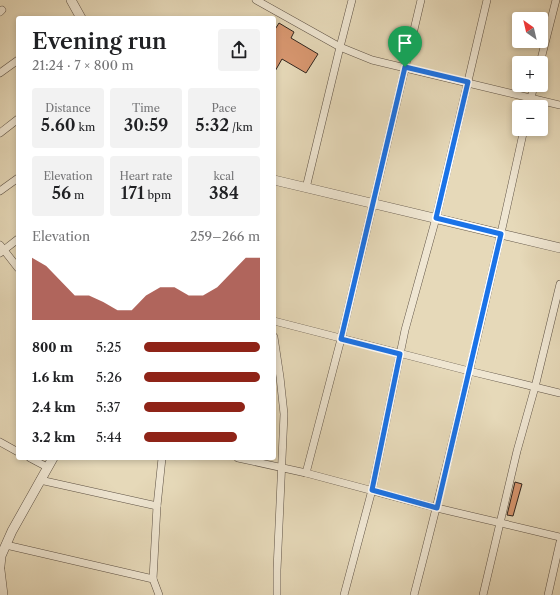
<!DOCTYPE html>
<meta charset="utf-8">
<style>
body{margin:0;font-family:"Libre Caslon Text",serif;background:#f2f2f2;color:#202124;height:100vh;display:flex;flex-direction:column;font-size:15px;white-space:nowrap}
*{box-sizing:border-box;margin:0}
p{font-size:13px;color:#757577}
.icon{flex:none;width:22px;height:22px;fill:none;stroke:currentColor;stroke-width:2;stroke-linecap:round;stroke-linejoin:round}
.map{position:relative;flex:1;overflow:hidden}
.panel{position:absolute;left:16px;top:16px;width:260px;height:444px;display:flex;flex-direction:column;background:#fff;border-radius:4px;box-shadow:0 2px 6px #0003}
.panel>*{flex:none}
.needle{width:26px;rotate:326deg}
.fabs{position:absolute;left:512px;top:12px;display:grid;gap:8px}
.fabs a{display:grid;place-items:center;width:36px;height:36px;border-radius:4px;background:#fff;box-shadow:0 2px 6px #0003;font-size:20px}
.pin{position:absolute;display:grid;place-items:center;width:34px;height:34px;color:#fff;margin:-41px -17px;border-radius:50% 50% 50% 0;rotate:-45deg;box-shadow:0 0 4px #0007}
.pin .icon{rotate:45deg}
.round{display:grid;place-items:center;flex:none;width:42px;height:42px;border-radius:4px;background:#f2f2f2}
.head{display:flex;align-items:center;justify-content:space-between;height:68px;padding:0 16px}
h1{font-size:22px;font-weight:600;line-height:30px}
.stats{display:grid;grid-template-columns:repeat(3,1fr);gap:6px;height:68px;padding:4px 16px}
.stats div{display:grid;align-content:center;border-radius:4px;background:#f2f2f2;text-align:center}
.stats b{font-size:17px;font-weight:600}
.stats small{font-size:11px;font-weight:400}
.stats p{font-size:11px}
.chart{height:112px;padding:8px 16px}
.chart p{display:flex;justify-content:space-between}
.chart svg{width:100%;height:72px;margin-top:4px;fill:#8f2418;opacity:.7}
ul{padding:0 16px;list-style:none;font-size:13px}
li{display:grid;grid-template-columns:64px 48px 1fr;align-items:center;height:30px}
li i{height:10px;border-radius:5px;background:#8f2418}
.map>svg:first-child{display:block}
.building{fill:#d89770;stroke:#30251e}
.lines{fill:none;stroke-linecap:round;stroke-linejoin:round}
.minor-casing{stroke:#5e5245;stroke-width:8}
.tertiary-casing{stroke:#5e5245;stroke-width:10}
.minor{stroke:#efe6d2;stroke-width:7}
.tertiary{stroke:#efe6d2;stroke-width:9}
.route-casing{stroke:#fff;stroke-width:8}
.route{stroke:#1a73e8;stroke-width:5}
</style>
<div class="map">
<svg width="560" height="595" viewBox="0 0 560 595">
<rect width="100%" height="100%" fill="#e6d9b9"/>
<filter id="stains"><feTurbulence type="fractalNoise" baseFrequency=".005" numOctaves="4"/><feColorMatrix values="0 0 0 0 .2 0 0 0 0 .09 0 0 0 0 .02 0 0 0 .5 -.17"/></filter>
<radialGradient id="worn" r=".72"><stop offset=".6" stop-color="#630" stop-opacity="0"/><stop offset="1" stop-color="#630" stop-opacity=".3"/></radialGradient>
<g class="building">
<path d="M 279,23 L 294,32 L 291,38 L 318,54 L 306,73 L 282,59 L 274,73 L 274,31 Z"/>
<path d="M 515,482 L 522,484 L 513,516 L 507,515 Z"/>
</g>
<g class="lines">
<defs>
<g id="minor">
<path d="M 256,0 L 340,47 L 372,60 L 560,105"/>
<path d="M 0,12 L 2,10"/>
<path d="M 540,63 L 556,0"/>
<path d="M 0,73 L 18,60"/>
<path d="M 529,107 L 534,85"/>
<path d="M 0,133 L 18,119"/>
<path d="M 306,188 L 340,47 L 352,0"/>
<path d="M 0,191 L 18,178"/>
<path d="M 0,245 L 18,268"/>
<path d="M 0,253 L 18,239"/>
<path d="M 274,321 L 469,371 L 560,393"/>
<path d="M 274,337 L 280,377 L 284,414 L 277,570 L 277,595"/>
<path d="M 0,442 L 18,452"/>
<path d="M 30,458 L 47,467"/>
<path d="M 238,458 L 306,473 L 437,508 L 560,537"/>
<path d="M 306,473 L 341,339 L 421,0"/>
<path d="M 40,480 L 157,506"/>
<path d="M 6,545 L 153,579"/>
<path d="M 159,595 L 153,579 L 157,506 L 162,458"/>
<path d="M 344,595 L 372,490 L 405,330 L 436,218 L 487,0"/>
<path d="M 414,595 C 454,441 490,285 524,129"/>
<path d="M 483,595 L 517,451 L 535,387 L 560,284"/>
<path d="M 548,595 L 560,542"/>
</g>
<g id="tertiary">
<path d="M 71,0 L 81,18"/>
<path d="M 274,180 L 560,248"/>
<path d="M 0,566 L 1,556 L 12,531 L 53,458"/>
<path d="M 0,570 L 3,595"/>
</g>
</defs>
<use href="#minor" class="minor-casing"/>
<use href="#tertiary" class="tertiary-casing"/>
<use href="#minor" class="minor"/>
<use href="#tertiary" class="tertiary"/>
</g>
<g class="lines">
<defs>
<path id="route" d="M 405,67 L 468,82 L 436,218 L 501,234 L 437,508 L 372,490 L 400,354 L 341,339 Z"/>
</defs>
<use href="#route" class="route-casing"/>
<use href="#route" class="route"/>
</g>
<rect width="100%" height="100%" filter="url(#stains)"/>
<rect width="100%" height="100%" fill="url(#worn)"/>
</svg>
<div class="fabs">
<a><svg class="needle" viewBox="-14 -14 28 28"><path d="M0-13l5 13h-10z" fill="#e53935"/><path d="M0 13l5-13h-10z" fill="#757577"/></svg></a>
<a>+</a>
<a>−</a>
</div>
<div class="pin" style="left:405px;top:67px;background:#1e9e55"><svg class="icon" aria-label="arrive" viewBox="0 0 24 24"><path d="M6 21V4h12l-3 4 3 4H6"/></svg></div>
<section class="panel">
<div class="head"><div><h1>Evening run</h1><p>21:24 · 7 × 800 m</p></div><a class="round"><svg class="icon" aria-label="share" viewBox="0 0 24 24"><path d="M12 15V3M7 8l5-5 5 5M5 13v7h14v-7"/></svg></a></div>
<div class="stats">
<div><p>Distance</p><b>5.60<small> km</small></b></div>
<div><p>Time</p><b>30:59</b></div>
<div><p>Pace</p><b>5:32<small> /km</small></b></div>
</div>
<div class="stats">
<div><p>Elevation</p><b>56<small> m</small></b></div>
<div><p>Heart rate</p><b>171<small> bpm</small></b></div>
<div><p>kcal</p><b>384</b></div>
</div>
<div class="chart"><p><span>Elevation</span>259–266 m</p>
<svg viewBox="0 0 160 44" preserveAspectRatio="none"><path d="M0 44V6L10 11L20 20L30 29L40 29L50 33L60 38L70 38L80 29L90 24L100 24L110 29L120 29L130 24L140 15L150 6L160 6V44z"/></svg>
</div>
<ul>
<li><b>800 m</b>5:25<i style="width:100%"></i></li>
<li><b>1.6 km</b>5:26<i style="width:100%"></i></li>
<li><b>2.4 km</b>5:37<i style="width:87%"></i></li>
<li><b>3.2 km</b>5:44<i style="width:80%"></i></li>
</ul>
</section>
</div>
